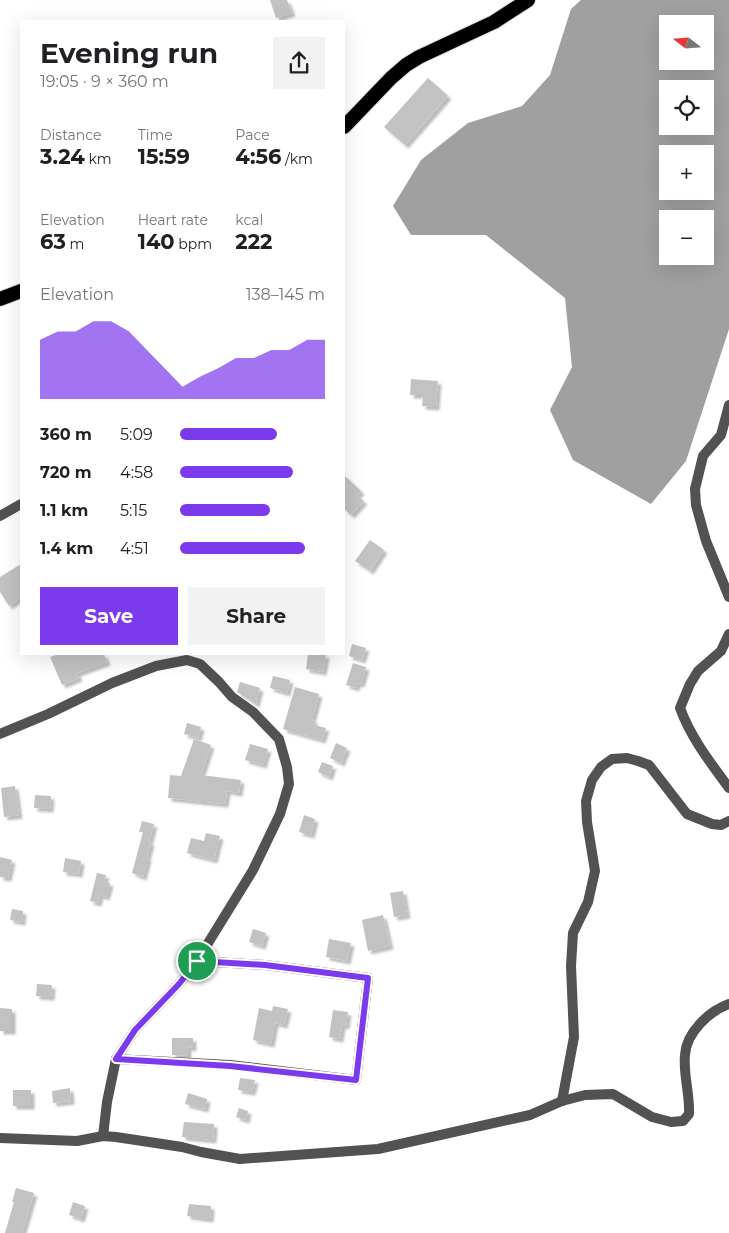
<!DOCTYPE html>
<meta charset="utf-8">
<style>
body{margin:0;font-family:Montserrat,sans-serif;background:#f2f2f2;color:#202124;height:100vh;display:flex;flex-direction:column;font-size:19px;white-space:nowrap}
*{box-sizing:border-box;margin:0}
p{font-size:16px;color:#757577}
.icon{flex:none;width:28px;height:28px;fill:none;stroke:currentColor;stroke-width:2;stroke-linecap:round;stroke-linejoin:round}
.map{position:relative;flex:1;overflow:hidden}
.details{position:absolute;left:20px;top:20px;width:325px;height:635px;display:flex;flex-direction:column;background:#fff;border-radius:0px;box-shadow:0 5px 20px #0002}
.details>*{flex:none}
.needle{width:32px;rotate:287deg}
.buttons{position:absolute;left:659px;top:15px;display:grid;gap:10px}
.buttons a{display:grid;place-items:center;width:55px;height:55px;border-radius:0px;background:#fff;box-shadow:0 5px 20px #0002;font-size:25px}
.pin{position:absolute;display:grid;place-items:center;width:42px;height:42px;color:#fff;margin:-21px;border:2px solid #fff;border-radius:50%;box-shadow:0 1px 5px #0007}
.round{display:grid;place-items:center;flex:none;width:52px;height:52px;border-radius:0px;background:#f2f2f2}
.headline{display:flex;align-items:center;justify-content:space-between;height:85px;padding:0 20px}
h1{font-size:28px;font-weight:700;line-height:38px}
.metrics{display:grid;grid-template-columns:repeat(3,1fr);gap:8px;height:85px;padding:5px 20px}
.metrics div{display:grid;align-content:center}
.metrics b{font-size:21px;font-weight:700}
.metrics small{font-size:14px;font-weight:400}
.metrics p{font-size:14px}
.chart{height:140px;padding:10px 20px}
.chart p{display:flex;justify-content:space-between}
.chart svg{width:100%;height:90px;margin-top:5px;fill:#7c3aed;opacity:.7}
.button{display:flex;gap:10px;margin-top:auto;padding:10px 20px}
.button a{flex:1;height:58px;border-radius:0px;background:#7c3aed;color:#fff;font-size:20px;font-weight:700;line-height:58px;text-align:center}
.button a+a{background:#f2f2f2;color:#202124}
ul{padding:0 20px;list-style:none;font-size:16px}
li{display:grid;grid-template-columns:80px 60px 1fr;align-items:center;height:38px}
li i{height:12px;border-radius:6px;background:#7c3aed}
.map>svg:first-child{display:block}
.water{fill:#a0a0a0;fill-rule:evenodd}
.building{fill:#c2c2c2;filter:url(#shadow)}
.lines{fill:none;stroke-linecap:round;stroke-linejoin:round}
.trunk-casing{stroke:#dbdbdb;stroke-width:16}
.minor{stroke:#525252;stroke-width:10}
.trunk{stroke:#000;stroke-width:14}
.route-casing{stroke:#fff;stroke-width:10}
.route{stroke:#7c3aed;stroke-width:6}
</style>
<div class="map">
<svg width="729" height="1233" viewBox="0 0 729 1233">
<defs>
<filter id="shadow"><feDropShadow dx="3.5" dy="3.5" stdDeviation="1" flood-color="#0004"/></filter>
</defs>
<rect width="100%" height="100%" fill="#fff"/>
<path class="water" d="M 581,0 L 729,0 L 729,329 L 686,461 L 651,504 L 573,460 L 550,410 L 572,367 L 565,298 L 486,235 L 411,235 L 393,206 L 421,160 L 468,123 L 522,106 L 550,75 L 571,9 ZM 668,24 L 705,24 L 705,61 L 668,61 ZM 668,89 L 705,89 L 705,126 L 668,126 ZM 668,154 L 705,154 L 705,191 L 668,191 ZM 668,219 L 705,219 L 705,256 L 668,256 Z"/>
<g class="building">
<path d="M 270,0 L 287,0 L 292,13 L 276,18 Z"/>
<path d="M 428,78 L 448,96 L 405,145 L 384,127 Z"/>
<path d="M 411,379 L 438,381 L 436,407 L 422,406 L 423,395 L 410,395 Z"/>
<path d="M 344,475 L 361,491 L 357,496 L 364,501 L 351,515 L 344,509 Z"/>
<path d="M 370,540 L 384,550 L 370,571 L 355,561 Z"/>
<path d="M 21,564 L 21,597 L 9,606 L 0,592 L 0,577 Z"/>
<path d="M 352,644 L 366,648 L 362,660 L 349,656 Z"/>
<path d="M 59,654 L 104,654 L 107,662 L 77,673 L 79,678 L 62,685 L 50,657 Z"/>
<path d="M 308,654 L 326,654 L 323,672 L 306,669 Z"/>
<path d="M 353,663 L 366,667 L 361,684 L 357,683 L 356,688 L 346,685 Z"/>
<path d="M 273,676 L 290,680 L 287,693 L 270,688 Z"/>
<path d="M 240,682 L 260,688 L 256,704 L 237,692 Z"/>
<path d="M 295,687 L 319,694 L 312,720 L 315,721 L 314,725 L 326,728 L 322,740 L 283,729 Z"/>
<path d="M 187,723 L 201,727 L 198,738 L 184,734 Z"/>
<path d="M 194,739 L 211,745 L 201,775 L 241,780 L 239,793 L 227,791 L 225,804 L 168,798 L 170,775 L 181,776 Z"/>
<path d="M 336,743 L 347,748 L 341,763 L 330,758 Z"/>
<path d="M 250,744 L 268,749 L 263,765 L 245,760 Z"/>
<path d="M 322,762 L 333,766 L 329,777 L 318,772 Z"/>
<path d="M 15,786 L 19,815 L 4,817 L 1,788 Z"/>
<path d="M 35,795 L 51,796 L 50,809 L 34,808 Z"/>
<path d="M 304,815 L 315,819 L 311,835 L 299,832 Z"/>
<path d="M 142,821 L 154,824 L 149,842 L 151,843 L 147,857 L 148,858 L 143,877 L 132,873 L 143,832 L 139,832 Z"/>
<path d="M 206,833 L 220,836 L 214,860 L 187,853 L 191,838 L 204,841 Z"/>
<path d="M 0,857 L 12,860 L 8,878 L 0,877 Z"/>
<path d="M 65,858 L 81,861 L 79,874 L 63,872 Z"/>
<path d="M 97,873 L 106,875 L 104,881 L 110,883 L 106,897 L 100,895 L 98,903 L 90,901 Z"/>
<path d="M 403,891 L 407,915 L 394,917 L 390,893 Z"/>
<path d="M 12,909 L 23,911 L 22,922 L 10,920 Z"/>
<path d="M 383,915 L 390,946 L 368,951 L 362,920 Z"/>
<path d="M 253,929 L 266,933 L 262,946 L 249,942 Z"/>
<path d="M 329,939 L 351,943 L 347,961 L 326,957 Z"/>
<path d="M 37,984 L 52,985 L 51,997 L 36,996 Z"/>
<path d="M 273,1006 L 288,1009 L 284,1025 L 275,1023 L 271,1044 L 253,1040 L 259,1008 L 272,1011 Z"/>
<path d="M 0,1008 L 12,1009 L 12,1031 L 0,1031 Z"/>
<path d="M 333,1010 L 348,1012 L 346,1026 L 342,1025 L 340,1039 L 329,1037 Z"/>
<path d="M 172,1038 L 193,1038 L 193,1048 L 188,1047 L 188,1056 L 172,1055 Z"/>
<path d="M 240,1078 L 255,1080 L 252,1092 L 238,1090 Z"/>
<path d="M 70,1088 L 71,1101 L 53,1103 L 52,1091 Z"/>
<rect x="13" y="1090" width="18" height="16"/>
<path d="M 188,1093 L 207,1099 L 205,1109 L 185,1104 Z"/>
<path d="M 239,1108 L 248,1111 L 246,1120 L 236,1117 Z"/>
<path d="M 184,1122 L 214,1124 L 213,1140 L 182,1137 Z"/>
<path d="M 16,1188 L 34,1193 L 22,1233 L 5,1233 L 14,1202 L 12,1202 Z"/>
<path d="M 73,1202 L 85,1206 L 81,1219 L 69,1215 Z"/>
<path d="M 189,1204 L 211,1206 L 210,1219 L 187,1216 Z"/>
</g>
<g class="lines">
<defs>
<g id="trunk">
<path d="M 344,127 L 391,78 L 406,65 L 419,57 L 494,22 L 528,0"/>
<path d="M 0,299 L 21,291"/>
</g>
</defs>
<use href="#trunk" class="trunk-casing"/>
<g class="minor">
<path d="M 729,405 L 721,435 L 703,456 L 695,489 L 696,505 L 706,541 L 729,597"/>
<path d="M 0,516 L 21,504"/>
<path d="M 729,634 L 721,651 L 698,671 L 690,684 L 680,708 C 691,738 710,762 729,788"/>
<path d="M 0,734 L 48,714 L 112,683 L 156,666 L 187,660 L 200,664 L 219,682 L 232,697 L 253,712 L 279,739 L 287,767 L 289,784 L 280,814 L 253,870 L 197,961 L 179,984 L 135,1030 L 116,1059 L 107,1102 L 103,1136"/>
<path d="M 116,1059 L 230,1065 L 356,1080 L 368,978 L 265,965 L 197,961"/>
<path d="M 562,1101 L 574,1037 L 571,966 L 573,933 L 588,902 L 595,871 L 587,822 L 586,801 L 592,780 L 601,767 L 612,759 L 627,758 L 638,761 L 649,765 L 687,814 L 712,824 L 721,825 L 729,821"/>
<path d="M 0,1138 L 77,1141 L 103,1136 L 116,1137 L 182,1147 L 201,1152 L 240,1159 L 378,1149 L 530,1115 L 562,1101 L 585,1095 L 613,1094 L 652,1117 L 671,1122 L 683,1121 L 689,1114 C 690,1094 683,1074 685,1055 C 686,1033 709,1011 729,1004"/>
</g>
<use href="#trunk" class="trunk"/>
</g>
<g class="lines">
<defs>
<path id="route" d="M 197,961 L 265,965 L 368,978 L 356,1080 L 230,1066 L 116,1059 L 135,1030 L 179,984 Z"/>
</defs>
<use href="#route" class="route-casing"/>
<use href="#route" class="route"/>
</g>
</svg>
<div class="buttons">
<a><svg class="needle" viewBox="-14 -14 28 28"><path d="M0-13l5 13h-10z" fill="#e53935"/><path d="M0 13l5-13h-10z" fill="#757577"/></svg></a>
<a><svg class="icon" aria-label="locate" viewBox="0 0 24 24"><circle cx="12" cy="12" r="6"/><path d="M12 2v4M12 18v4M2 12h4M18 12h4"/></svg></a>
<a>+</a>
<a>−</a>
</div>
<div class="pin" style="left:197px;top:961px;background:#1e9e55"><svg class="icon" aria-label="arrive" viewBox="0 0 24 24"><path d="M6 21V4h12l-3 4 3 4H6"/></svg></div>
<section class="details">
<div class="headline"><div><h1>Evening run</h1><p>19:05 · 9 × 360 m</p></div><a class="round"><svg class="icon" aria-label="share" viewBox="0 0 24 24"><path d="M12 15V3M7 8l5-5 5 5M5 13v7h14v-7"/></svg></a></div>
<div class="metrics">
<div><p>Distance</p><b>3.24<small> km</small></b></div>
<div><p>Time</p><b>15:59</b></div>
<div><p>Pace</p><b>4:56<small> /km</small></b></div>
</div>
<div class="metrics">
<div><p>Elevation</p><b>63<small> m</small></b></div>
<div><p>Heart rate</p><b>140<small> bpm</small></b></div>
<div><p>kcal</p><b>222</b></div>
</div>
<div class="chart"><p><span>Elevation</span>138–145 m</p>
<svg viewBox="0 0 160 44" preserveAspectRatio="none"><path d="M0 44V15L10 11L20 11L30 6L40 6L50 11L60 20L70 29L80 38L90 33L100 29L110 24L120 24L130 20L140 20L150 15L160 15V44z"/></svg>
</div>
<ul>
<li><b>360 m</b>5:09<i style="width:67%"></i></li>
<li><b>720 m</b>4:58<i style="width:78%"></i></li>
<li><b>1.1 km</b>5:15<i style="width:62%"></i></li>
<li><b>1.4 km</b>4:51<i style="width:86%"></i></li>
</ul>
<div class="button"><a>Save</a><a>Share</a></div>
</section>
</div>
